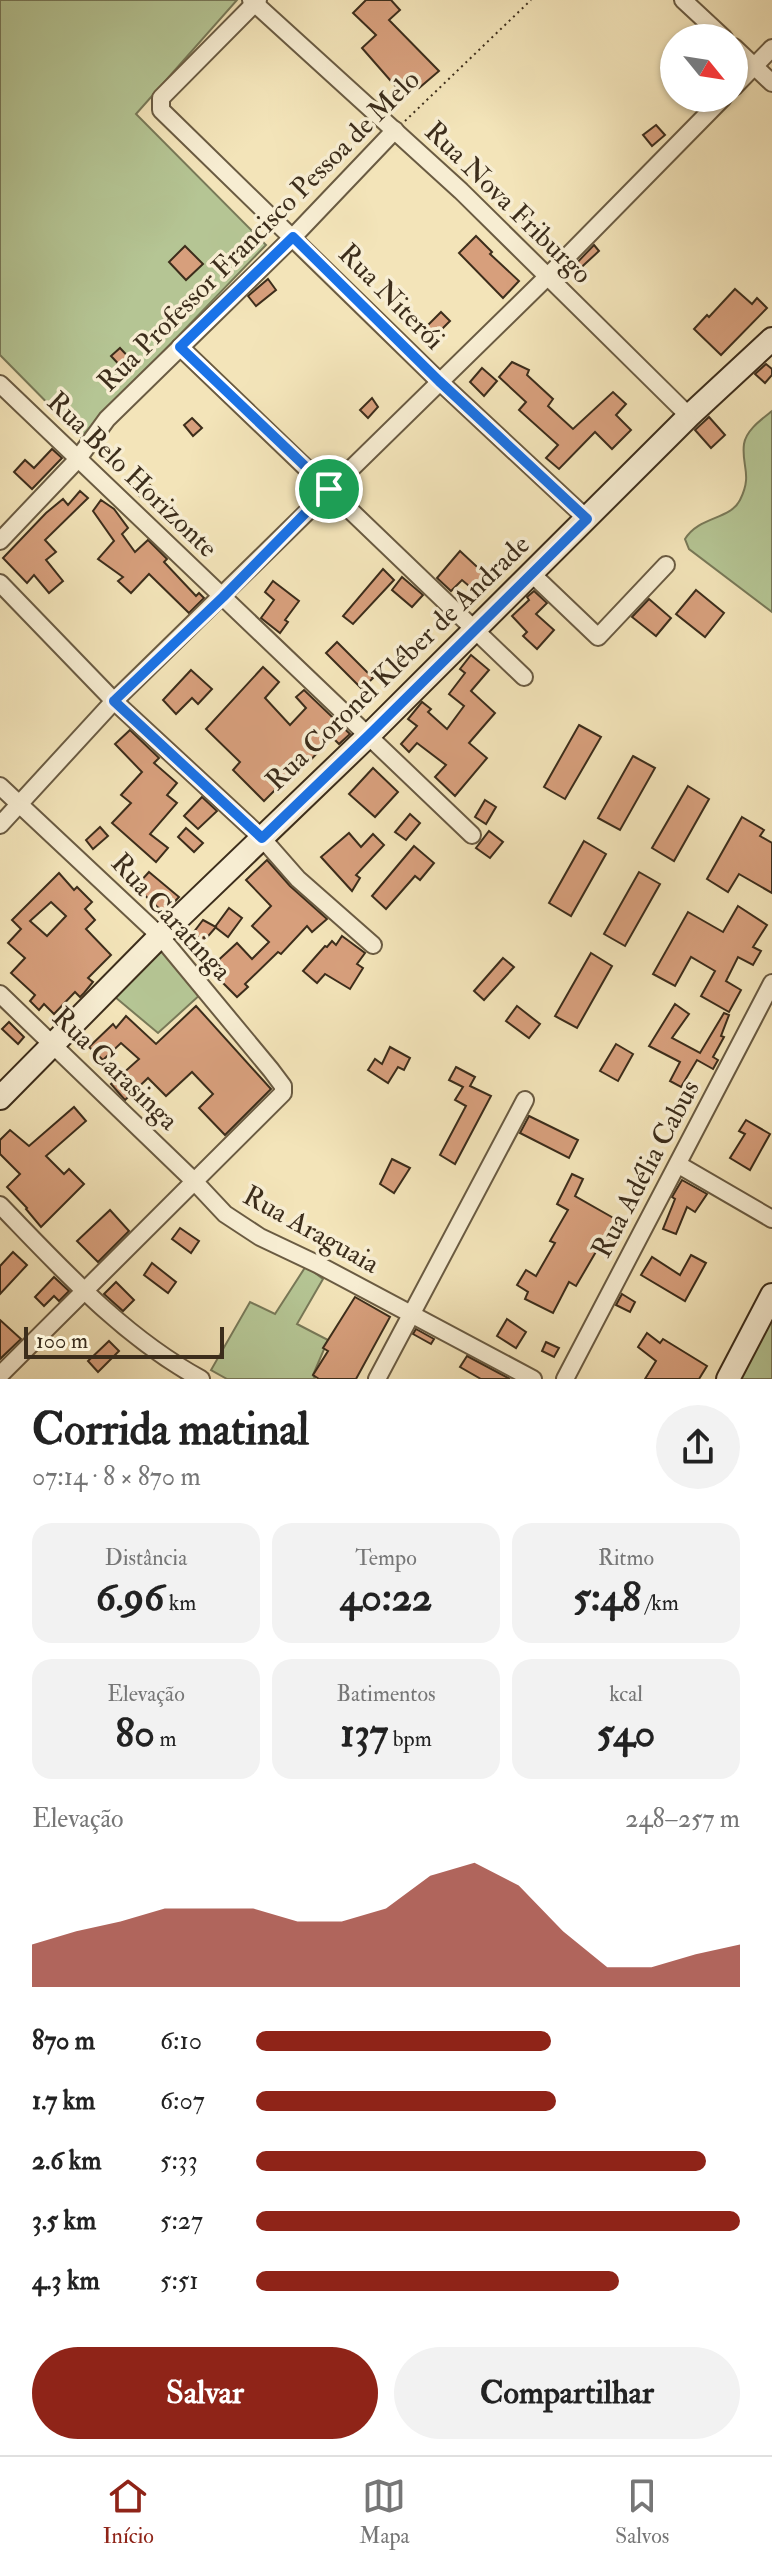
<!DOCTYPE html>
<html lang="pt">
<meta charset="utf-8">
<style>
body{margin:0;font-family:"IM FELL Double Pica",serif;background:#f2f2f2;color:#222;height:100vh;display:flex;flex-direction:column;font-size:30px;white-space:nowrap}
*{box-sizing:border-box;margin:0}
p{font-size:26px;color:#767676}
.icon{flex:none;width:44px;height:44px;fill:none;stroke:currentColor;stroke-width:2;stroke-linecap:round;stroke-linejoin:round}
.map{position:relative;height:1379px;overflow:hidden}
.panel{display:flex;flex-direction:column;background:#fff;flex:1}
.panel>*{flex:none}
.needle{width:52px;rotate:120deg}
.tools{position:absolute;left:660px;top:24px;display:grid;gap:16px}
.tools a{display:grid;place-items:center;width:88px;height:88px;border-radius:50%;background:#fff;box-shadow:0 2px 6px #0004;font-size:40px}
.scale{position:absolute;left:24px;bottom:20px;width:200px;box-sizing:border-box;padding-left:8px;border:4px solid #3c2d1b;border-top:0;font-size:22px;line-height:28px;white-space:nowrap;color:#3c2d1b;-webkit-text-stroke:6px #f7edd2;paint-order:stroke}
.pin{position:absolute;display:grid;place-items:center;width:68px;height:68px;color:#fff;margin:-34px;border:4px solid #fff;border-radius:50%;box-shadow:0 2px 8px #0007}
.round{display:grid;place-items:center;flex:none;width:84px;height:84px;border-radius:42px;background:#f2f2f2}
.summary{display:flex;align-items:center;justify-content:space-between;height:136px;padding:0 32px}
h1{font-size:44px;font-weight:800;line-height:60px}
.metrics{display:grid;grid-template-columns:repeat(3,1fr);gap:12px;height:136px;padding:8px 32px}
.metrics div{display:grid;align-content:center;border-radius:20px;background:#f2f2f2;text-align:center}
.metrics b{font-size:40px;font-weight:800}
.metrics small{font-size:22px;font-weight:400}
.metrics p{font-size:22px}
.chart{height:224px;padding:16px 32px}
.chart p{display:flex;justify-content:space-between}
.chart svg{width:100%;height:144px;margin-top:8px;fill:#8f2418;opacity:.7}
.action{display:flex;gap:16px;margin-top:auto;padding:16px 32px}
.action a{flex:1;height:92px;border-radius:48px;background:#8f2418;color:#fff;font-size:32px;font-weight:800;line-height:92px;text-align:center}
.action a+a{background:#f2f2f2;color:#222}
ul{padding:0 32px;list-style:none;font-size:26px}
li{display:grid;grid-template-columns:128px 96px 1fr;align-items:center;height:60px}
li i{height:20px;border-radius:10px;background:#8f2418}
.dock{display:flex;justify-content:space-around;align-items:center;height:112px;border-top:2px solid #e0e0e0;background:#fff;font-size:22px;color:#767676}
.dock a{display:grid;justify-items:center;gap:4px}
.dock .selected{color:#8f2418}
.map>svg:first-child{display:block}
.green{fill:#b5c594;stroke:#787958;stroke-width:2}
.building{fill:#d79f7c;stroke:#3c2d1b;stroke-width:2;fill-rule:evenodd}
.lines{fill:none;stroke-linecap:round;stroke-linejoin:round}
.street-casing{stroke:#6a5b42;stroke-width:20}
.secondary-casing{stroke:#3c2d1b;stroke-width:26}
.path{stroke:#3c2d1b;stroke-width:2;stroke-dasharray:2 4;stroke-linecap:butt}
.street{stroke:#f7edd2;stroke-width:16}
.secondary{stroke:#f7edd2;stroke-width:22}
.route-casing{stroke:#fff;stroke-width:16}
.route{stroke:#1a73e8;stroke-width:10}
.labels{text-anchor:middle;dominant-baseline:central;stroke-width:7;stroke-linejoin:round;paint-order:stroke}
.street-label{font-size:28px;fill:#3c2d1b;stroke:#f7edd2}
</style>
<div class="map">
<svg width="772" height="1379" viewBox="0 0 772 1379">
<rect width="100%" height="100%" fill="#f3e4b9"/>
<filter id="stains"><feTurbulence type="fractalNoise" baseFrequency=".0025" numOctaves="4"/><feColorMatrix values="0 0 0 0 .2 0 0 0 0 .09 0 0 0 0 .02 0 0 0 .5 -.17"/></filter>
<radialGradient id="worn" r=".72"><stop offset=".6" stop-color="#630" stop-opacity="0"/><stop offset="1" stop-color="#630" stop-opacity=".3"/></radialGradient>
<g class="green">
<path d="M 0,0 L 237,0 L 136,114 L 266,245 L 81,437 L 0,355 Z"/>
<path d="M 772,411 L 772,612 L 689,549 L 685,539 C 699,516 730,520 740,500 C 753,474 741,466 744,444 C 746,430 762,419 772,411 Z"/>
<path d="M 163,949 L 202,993 L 158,1033 L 115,997 Z"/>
<path d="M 306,1266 L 323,1279 L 297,1324 L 328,1340 L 313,1375 L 315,1379 L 227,1379 L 211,1370 L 250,1302 L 275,1314 Z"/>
<path d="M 772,1315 L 772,1379 L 739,1379 Z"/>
</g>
<g class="building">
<path d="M 366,0 L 391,0 L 400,10 L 389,20 L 439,71 L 419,88 L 409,77 L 397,88 L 362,48 L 376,35 L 353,13 Z"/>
<path d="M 656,125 L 665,135 L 652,146 L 643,135 Z"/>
<path d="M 476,236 L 492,252 L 490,254 L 519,281 L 503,298 L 459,253 Z"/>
<path d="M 594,245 L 599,251 L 574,274 L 570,270 Z"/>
<path d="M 185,246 L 203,264 L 186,280 L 169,262 Z"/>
<path d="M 268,279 L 276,290 L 256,306 L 248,296 Z"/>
<path d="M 735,289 L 752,304 L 757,298 L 767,308 L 721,355 L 694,329 L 707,315 L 709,317 Z"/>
<path d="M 441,312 L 450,321 L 435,336 L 426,327 Z"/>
<path d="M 120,348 L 136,365 L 127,373 L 111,356 Z"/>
<path d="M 512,362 L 529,370 L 527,375 L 553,399 L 548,406 L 573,429 L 613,392 L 626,404 L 616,415 L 631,430 L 612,449 L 595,432 L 559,469 L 546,458 L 558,445 L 519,410 L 526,402 L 499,377 Z"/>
<path d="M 766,364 L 772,369 L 772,375 L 765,383 L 755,374 Z"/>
<path d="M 482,368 L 497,381 L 484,396 L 470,382 Z"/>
<path d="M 372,398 L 378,407 L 368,418 L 360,410 Z"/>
<path d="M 709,417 L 725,435 L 711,448 L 695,430 Z"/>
<path d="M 192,418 L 202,428 L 193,436 L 184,425 Z"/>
<path d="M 52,449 L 62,458 L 32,489 L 14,472 L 25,460 L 34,468 Z"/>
<path d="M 146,481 L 153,488 L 143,499 L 135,492 Z"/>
<path d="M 80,491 L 88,498 L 45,540 L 56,552 L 46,560 L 63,581 L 49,593 L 34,575 L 27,583 L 3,558 L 46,513 L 63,499 L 68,505 Z"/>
<path d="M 101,500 L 114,509 L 128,528 L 122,534 L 135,552 L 148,540 L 167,559 L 164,562 L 196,596 L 199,593 L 204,598 L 189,613 L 149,574 L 131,593 L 118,581 L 123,577 L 98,559 L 114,541 L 93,511 Z"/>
<path d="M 460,551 L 488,577 L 475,591 L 462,580 L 451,591 L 437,578 Z"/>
<path d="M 383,569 L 394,580 L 353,624 L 343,616 Z"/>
<path d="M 402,577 L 423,595 L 412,607 L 392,590 Z"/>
<path d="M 273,581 L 299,601 L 285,620 L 288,622 L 280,633 L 261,618 L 274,600 L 265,592 Z"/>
<path d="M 696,590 L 724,613 L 705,637 L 676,614 Z"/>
<path d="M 534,591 L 547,603 L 536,614 L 554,630 L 537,649 L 523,636 L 527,632 L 512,616 L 529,600 L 527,597 Z"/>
<path d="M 649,599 L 671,618 L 656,636 L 632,617 Z"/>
<path d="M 337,642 L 373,678 L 362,689 L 326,653 Z"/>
<path d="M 471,655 L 489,670 L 471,691 L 495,713 L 469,743 L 487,758 L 455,796 L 435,777 L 446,765 L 417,743 L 409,752 L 401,744 L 417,726 L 408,719 L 422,702 L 431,709 L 428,712 L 447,729 L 464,706 L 449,694 L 465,673 L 460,669 Z"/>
<path d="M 263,667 L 279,682 L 265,698 L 290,725 L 306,708 L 296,697 L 304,690 L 350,734 L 339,744 L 332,737 L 293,779 L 289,776 L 264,801 L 233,770 L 240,762 L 206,729 Z"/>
<path d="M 191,670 L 212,689 L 198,704 L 192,698 L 176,714 L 163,700 Z"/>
<path d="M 579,725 L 601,737 L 565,799 L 544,787 Z"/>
<path d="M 130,730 L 159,758 L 154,763 L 177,783 L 167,795 L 177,803 L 150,834 L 168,848 L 156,862 L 112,823 L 131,803 L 121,795 L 142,772 L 115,744 Z"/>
<path d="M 633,756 L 655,768 L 620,830 L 598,818 Z"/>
<path d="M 373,768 L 398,792 L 375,817 L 349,794 Z"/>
<path d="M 688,786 L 709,799 L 674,861 L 652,848 Z"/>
<path d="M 202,797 L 217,811 L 198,829 L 184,816 Z"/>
<path d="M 485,800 L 496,807 L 486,824 L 475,817 Z"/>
<path d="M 410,814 L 420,823 L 406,840 L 395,832 Z"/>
<path d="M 742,817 L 764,830 L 760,836 L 772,843 L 772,893 L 739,874 L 728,892 L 707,879 Z"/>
<path d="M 100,827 L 108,836 L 93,849 L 86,840 Z"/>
<path d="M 186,828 L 203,843 L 194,852 L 178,837 Z"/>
<path d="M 489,831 L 503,842 L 490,858 L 476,848 Z"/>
<path d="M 349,833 L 361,847 L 373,834 L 384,845 L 356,875 L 360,878 L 352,891 L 321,857 Z"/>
<path d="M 584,841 L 606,854 L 571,916 L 549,903 Z"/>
<path d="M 414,846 L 434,863 L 420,880 L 415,876 L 386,909 L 372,896 Z"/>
<path d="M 267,860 L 290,886 L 327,919 L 312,932 L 307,926 L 281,954 L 278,952 L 245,984 L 248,987 L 237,997 L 211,971 L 211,967 L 237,943 L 252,959 L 269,942 L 252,926 L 271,906 L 246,880 Z"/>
<path d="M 149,872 L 179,897 L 164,913 L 139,890 L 141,888 L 137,885 Z"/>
<path d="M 639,872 L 660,884 L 625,946 L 604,934 Z"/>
<path d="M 59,873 L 74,890 L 77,887 L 92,902 L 85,909 L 95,920 L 86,929 L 111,955 L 88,978 L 93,982 L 84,993 L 80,997 L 75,992 L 54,1014 L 44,1004 L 39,1010 L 30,1001 L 35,995 L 11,973 L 25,958 L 8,943 L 21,929 L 12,920 ZM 51,902 L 66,916 L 47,936 L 30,921 Z"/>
<path d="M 738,906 L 767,925 L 753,947 L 761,951 L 753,965 L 738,957 L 726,981 L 741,990 L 729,1012 L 701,996 L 715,971 L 691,957 L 675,986 L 653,974 L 688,912 L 723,932 Z"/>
<path d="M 229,908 L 242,918 L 228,937 L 215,927 Z"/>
<path d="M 203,920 L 216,927 L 204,941 L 193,933 Z"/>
<path d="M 342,936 L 365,953 L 357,964 L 363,968 L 350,989 L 325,974 L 317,983 L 303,971 L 325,946 L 327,947 L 332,941 L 336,945 Z"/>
<path d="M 591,953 L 612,966 L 577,1028 L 555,1016 Z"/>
<path d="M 503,958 L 514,967 L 484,1000 L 474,991 Z"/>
<path d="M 675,1004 L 689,1014 L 672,1038 L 700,1053 L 724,1013 L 729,1015 L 721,1036 L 724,1037 L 713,1057 L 718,1060 L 713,1069 L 697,1060 L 681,1087 L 670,1081 L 680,1062 L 649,1046 Z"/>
<path d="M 196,1006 L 271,1089 L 225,1135 L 199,1108 L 213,1094 L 192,1072 L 166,1096 L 148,1078 L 125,1100 L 111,1084 L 139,1059 L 121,1043 L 103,1060 L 89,1047 L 113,1024 L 116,1028 L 126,1016 L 156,1044 Z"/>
<path d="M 517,1006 L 540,1024 L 529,1038 L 506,1021 Z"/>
<path d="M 9,1022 L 24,1037 L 18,1044 L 2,1029 Z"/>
<path d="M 616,1044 L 633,1054 L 618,1081 L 600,1071 Z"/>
<path d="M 390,1047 L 410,1058 L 404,1070 L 398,1067 L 388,1083 L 368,1070 L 375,1059 L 382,1064 Z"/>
<path d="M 456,1067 L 475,1077 L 470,1086 L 491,1096 L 455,1164 L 440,1155 L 466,1106 L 455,1100 L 463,1087 L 449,1080 Z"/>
<path d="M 74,1107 L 86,1121 L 46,1156 L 64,1174 L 69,1169 L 84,1184 L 41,1227 L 26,1209 L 27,1208 L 7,1187 L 20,1174 L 0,1154 L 0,1140 L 10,1130 L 29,1146 Z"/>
<path d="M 529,1116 L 578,1140 L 569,1158 L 520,1133 Z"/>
<path d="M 746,1120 L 770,1134 L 750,1170 L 730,1158 L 745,1134 L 739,1131 Z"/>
<path d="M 392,1159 L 410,1168 L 394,1193 L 380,1184 Z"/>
<path d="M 572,1174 L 583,1179 L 575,1196 L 617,1220 L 607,1237 L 611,1240 L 603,1254 L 597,1250 L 576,1286 L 569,1282 L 553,1313 L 525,1299 L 528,1292 L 517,1285 L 526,1270 L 536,1276 L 555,1243 L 550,1241 L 568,1210 L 557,1204 Z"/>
<path d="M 682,1180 L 707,1194 L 695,1212 L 687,1207 L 676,1234 L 663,1229 L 675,1199 L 672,1197 Z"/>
<path d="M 110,1210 L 129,1231 L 98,1262 L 77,1241 Z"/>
<path d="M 180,1228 L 199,1241 L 191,1253 L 172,1239 Z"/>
<path d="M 13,1252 L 27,1265 L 0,1294 L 0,1266 Z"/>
<path d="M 691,1255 L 706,1263 L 685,1301 L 641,1275 L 652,1257 L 680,1275 Z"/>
<path d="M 152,1263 L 176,1282 L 168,1293 L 144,1275 Z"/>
<path d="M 54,1277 L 69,1291 L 59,1301 L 54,1296 L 44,1306 L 35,1297 Z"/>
<path d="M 116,1282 L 134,1300 L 123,1311 L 104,1294 Z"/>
<path d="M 622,1294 L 635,1302 L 630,1312 L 616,1305 Z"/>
<path d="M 355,1297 L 390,1317 L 356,1379 L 319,1379 L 313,1375 L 328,1351 L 323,1348 Z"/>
<path d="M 507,1319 L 526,1332 L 516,1348 L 497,1336 Z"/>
<path d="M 0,1320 L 21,1339 L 0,1359 Z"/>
<path d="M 416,1329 L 434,1339 L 431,1344 L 413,1334 Z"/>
<path d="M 647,1333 L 660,1343 L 663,1339 L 707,1366 L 699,1379 L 645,1379 L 656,1361 L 638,1347 Z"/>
<path d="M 109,1341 L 119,1351 L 98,1372 L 88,1361 Z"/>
<path d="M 546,1342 L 559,1348 L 554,1357 L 542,1351 Z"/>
<path d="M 467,1356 L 510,1379 L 481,1379 L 460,1367 Z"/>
</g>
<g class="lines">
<defs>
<g id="street">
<path d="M 251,0 L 461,191 L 689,416"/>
<path d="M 258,0 L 161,98 L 161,110 L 439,381 L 587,519"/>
<path d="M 683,0 L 724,38"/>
<path d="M 734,47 L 772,83"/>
<path d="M 734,87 L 772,48"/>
<path d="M 180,347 L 524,677"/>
<path d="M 0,384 L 472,835"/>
<path d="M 0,541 L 77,460 L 107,419 L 293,237 L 395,130"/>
<path d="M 532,574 L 598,637 L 666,565"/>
<path d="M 0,583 L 114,701 L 262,838 L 298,879 L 373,945"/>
<path d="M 0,786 L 160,936 L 271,1070 L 283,1086 L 283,1093 L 0,1375"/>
<path d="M 0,825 L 114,701 L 547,277 L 723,98"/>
<path d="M 0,994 L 194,1181 L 225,1214 L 260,1237 L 317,1264 L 533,1379"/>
<path d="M 679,1165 L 772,1219"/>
<path d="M 0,1205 C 61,1268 123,1337 201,1379"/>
<path d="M 377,1379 L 525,1100"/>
<path d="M 565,1379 L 772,983"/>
</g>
<g id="secondary">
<path d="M 0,1098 L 160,936 L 369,735 L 689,416 L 772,339"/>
<path d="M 728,1379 L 772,1295"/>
</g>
</defs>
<use href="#street" class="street-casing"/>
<use href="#secondary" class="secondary-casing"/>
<path class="path" d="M 405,121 L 531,0"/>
<use href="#street" class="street"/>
<use href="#secondary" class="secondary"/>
</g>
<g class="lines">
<defs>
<path id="route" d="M 293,237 L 439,381 L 587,519 L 369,735 L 262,838 L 114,701 L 223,597 L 329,489 L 180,347 Z"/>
</defs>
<use href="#route" class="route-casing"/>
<use href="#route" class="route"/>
</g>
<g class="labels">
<g class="street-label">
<text transform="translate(508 203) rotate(44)">Rua Nova Friburgo</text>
<text transform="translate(259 231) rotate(-45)">Rua Professor Francisco Pessoa de Melo</text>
<text transform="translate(391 297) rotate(45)">Rua Niterói</text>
<text transform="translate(132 475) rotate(44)">Rua Belo Horizonte</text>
<text transform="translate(398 663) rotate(-44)">Rua Coronel Kléber de Andrade</text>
<text transform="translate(171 917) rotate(47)">Rua Caratinga</text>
<text transform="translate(115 1069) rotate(44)">Rua Carasinga</text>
<text transform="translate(646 1169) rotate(-62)">Rua Adélia Cabus</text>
<text transform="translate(311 1230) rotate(29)">Rua Araguaia</text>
</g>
</g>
<rect width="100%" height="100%" filter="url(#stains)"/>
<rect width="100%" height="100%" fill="url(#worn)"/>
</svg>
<div class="tools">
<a><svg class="needle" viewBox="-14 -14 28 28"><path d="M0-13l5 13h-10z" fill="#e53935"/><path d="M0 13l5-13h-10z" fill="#767676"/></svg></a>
</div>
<div class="scale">100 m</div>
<div class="pin" style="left:329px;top:489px;background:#1e9e55"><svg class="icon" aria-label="arrive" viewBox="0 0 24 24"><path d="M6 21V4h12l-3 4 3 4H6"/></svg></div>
</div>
<section class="panel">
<div class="summary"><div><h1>Corrida matinal</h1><p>07:14 · 8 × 870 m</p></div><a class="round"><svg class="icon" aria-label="share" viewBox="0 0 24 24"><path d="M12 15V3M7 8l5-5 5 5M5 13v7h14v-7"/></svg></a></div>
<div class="metrics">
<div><p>Distância</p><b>6.96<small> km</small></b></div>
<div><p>Tempo</p><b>40:22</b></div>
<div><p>Ritmo</p><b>5:48<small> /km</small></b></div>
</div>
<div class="metrics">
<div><p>Elevação</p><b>80<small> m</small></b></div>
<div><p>Batimentos</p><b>137<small> bpm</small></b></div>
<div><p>kcal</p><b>540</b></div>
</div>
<div class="chart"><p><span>Elevação</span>248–257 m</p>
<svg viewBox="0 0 160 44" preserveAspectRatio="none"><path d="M0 44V31L10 27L20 24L30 20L40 20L50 20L60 24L70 24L80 20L90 10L100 6L110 13L120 27L130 38L140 38L150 34L160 31V44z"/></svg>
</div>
<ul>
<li><b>870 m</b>6:10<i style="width:61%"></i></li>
<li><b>1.7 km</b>6:07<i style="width:62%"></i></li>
<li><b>2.6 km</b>5:33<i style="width:93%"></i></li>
<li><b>3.5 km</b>5:27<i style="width:100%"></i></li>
<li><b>4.3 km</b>5:51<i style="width:75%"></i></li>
</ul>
<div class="action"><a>Salvar</a><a>Compartilhar</a></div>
</section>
<nav class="dock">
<a class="selected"><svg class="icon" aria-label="home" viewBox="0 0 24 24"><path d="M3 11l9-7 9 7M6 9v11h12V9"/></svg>Início</a>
<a><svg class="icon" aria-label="map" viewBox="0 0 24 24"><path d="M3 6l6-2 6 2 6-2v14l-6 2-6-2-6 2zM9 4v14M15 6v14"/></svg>Mapa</a>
<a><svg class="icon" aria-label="saved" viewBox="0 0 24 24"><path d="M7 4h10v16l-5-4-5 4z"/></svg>Salvos</a>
</nav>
